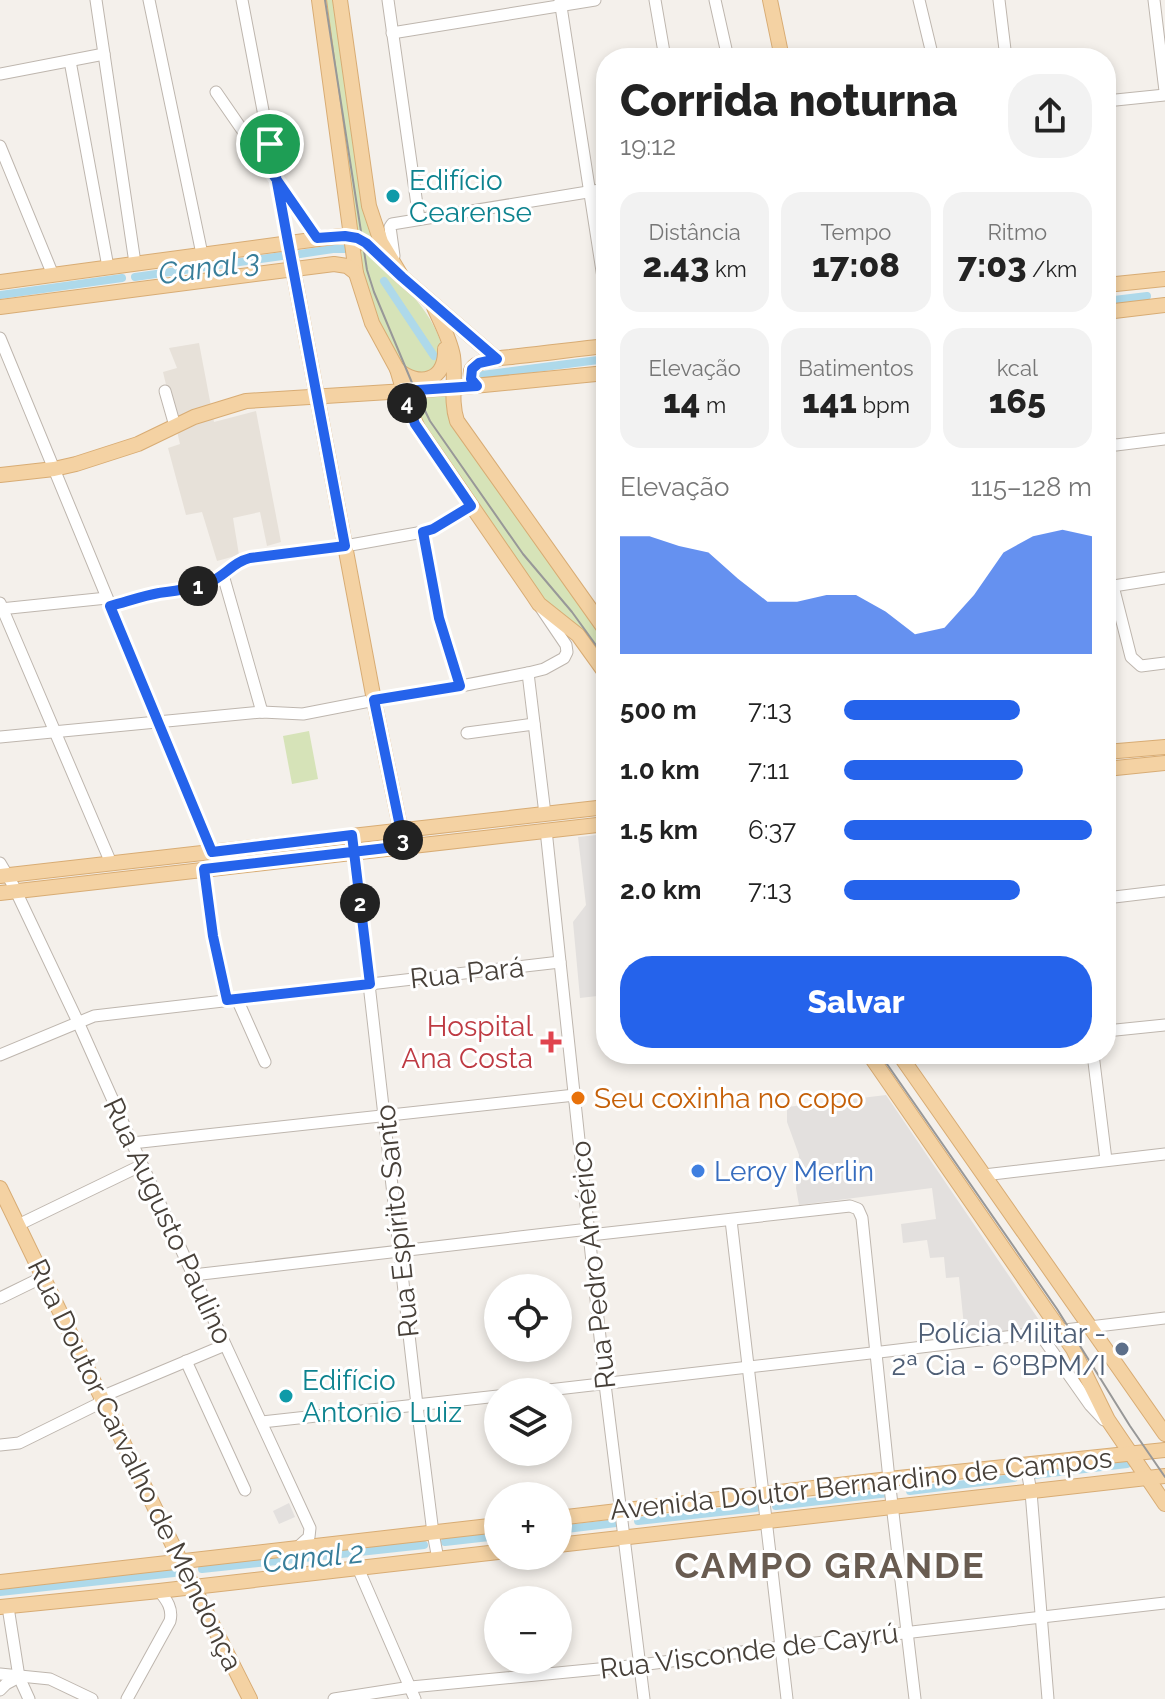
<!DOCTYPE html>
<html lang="pt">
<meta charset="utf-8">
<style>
body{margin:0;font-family:Raleway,sans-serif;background:#f2f2f2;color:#222;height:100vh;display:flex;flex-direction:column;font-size:30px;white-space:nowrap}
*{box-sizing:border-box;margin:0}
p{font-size:26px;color:#767676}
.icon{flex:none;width:44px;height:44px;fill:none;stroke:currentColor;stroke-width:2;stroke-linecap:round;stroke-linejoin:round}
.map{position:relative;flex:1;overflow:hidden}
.drawer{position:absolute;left:596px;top:48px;width:520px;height:1016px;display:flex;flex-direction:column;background:#fff;border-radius:32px;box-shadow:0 4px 12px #0003}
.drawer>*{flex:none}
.fabs{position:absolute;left:484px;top:1274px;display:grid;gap:16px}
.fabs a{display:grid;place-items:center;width:88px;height:88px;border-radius:50%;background:#fff;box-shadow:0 4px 12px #0003;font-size:40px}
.pin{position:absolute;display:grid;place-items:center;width:68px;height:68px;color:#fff;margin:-34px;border:4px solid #fff;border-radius:50%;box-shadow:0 2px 8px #0007}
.km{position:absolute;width:40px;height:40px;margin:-20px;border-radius:50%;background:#222;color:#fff;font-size:22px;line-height:40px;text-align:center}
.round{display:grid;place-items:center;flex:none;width:84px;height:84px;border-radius:32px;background:#f2f2f2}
.head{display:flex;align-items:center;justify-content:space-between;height:136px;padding:0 24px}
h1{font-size:44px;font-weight:800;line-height:60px}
.stats{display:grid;grid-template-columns:repeat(3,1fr);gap:12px;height:136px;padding:8px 24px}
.stats div{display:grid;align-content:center;border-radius:20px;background:#f2f2f2;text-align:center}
.stats b{font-size:34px;font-weight:800}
.stats small{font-size:22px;font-weight:400}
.stats p{font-size:22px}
.chart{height:224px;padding:16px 24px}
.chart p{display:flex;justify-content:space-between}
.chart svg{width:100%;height:144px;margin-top:8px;fill:#2563eb;opacity:.7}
.primary-button{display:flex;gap:16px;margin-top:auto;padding:16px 24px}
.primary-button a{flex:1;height:92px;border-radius:32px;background:#2563eb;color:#fff;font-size:32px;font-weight:800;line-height:92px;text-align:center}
ul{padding:0 24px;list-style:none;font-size:26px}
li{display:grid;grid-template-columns:128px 96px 1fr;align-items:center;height:60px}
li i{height:20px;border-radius:10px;background:#2563eb}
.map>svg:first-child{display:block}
.residential{fill:#e7e1d9}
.green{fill:#d6e3b8}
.parking{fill:#e3e0de}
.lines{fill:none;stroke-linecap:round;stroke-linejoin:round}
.canal{stroke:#aed9ea;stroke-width:8}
.minor-casing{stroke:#beb6ae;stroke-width:13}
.major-casing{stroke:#d8ac74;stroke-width:16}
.minor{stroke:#fff;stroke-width:11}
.major{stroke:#f4d2a3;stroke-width:14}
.tram{stroke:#989898;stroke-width:2}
.route-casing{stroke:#fff;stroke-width:16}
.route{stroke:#2563eb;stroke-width:10}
.culture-dot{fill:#0f9aa8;stroke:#fff;stroke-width:3}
.health-dot{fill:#e0444e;stroke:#fff;stroke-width:3}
.food-dot{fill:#e8710a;stroke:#fff;stroke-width:3}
.shop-dot{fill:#3f7fe0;stroke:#fff;stroke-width:3}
.service-dot{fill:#5c6f8a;stroke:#fff;stroke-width:3}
.labels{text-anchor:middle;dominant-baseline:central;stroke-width:6;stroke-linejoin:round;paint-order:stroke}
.culture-label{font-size:28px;fill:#0d838f;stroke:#fff;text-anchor:start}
.street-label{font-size:28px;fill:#474039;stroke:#fff}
.health-label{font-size:28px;fill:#be3a42;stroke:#fff;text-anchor:end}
.food-label{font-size:28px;fill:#c56008;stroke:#fff;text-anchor:start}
.shop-label{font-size:28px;fill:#366cbe;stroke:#fff;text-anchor:start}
.service-label{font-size:28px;fill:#4e5e75;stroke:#fff;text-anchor:end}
.water-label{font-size:30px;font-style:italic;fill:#387e9a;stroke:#fff}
.district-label{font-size:36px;font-weight:bold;letter-spacing:2px;fill:#695c51;stroke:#fff}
</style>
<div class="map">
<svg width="1165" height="1699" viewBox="0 0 1165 1699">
<rect width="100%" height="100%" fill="#f4f0eb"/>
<path class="residential" d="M 199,343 L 214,422 L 256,411 L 281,542 L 267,546 L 260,512 L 233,518 L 239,555 L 217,561 L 202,512 L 186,515 L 168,448 L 180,444 L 163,372 L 177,368 L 169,348 Z"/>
<g class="green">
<path d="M 323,0 L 338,0 L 377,244 L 356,232 Z"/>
<path d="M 358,245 L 365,248 C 394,277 430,305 442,346 L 432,374 L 405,372 L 380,327 L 366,291 Z"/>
<path d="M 449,393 L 459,435 L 606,642 L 606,665 L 543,599 L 422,426 L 409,397 Z"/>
<path d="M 309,731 L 318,779 L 292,784 L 283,736 Z"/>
</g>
<g class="parking">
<path d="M 606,834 L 606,995 L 580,998 L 573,922 L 586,905 L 578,837 Z"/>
<path d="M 886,1095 L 1039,1320 L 1039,1325 L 1035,1329 L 965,1336 L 959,1277 L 946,1278 L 944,1257 L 930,1258 L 927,1240 L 903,1243 L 901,1224 L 936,1219 L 932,1188 L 799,1205 L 796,1188 L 799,1155 L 787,1122 L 787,1107 Z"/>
<path d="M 289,1503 L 295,1517 L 279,1524 L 273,1511 Z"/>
</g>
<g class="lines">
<g class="canal">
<path d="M 300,254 L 333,249 L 347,249"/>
<path d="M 135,277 L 282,256"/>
<path d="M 384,281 L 434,356"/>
<path d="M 0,295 L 122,278"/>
<path d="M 1106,301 L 1147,296"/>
<path d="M 482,375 L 606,359"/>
<path d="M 1034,1475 L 1127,1464"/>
<path d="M 910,1491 L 1014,1478"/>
<path d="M 776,1506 L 889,1493"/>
<path d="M 638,1521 L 756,1508"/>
<path d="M 558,1530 L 616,1523"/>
<path d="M 445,1542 L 498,1536"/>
<path d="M 202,1569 L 424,1545"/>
<path d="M 0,1592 L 174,1573"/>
</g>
<defs>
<g id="minor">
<path d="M 96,0 L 135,263"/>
<path d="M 149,0 L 202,254"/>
<path d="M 242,0 L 288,242"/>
<path d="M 388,0 L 419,219"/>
<path d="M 560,0 L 606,297"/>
<path d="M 655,0 L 665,58"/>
<path d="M 715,0 L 728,58"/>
<path d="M 919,0 L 933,58"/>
<path d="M 999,0 L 1006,58"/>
<path d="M 1154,0 L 1165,91"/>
<path d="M 392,33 L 595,0"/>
<path d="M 70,61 L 108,267"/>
<path d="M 0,74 L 104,54"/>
<path d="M 216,92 L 317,238"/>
<path d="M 1106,101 L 1165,95"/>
<path d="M 0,146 L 53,275"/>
<path d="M 392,261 L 394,256 L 390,227 L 392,224 L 606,189"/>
<path d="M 0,338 L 212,852"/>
<path d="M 165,391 L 175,426"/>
<path d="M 1106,443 L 1116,445 L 1165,439"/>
<path d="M 423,532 L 439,618 L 460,686"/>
<path d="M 223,575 L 262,712"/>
<path d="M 1113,586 L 1131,657 L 1141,666 L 1165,663"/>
<path d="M 1107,587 L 1165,578"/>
<path d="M 0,603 L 111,863"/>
<path d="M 110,606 C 126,602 142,596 159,593 C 175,591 192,589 208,583 C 224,577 233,563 250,558 L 345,546 L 423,532 L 433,529 L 471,506"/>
<path d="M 0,609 L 107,598"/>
<path d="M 528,673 L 545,814"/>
<path d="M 467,733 L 534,724"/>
<path d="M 0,737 L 262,712 L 303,714 L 380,699 L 430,692 L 528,673 L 544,669 L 564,658 L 567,652 L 566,645 L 541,608"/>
<path d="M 546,830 L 605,1384 L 644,1699"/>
<path d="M 352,835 L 417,1405 L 433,1533 L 438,1559"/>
<path d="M 0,863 L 13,885 L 78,1022 L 132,1143 L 310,1528 L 309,1537 L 298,1547"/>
<path d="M 204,869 L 213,936 L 227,1000"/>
<path d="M 1106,898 L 1165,891"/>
<path d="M 237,999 L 265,1062"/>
<path d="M 1106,1031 L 1165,1025"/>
<path d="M 1093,1054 L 1106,1160"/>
<path d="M 0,1055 L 94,1016 L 560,962"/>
<path d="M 132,1143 L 575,1095"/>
<path d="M 984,1175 L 1165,1154"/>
<path d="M 731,1220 L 787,1699"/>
<path d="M 18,1225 L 142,1165"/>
<path d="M 590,1235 L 850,1206 L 858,1209 L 862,1218 L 889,1479 L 915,1699"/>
<path d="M 193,1275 L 589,1229"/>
<path d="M 0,1298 L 43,1277"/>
<path d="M 1040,1334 L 1090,1405 L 1104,1420"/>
<path d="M 186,1361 L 245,1490"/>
<path d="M 531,1392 C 742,1368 954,1344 1165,1318"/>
<path d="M 262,1422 L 498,1396"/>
<path d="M 0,1445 L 19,1443 L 98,1404 L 101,1397 L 225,1345"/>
<path d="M 1026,1465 L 1031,1492 L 1048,1699"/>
<path d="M 358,1568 L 415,1699"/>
<path d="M 0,1674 L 50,1679 L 92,1699"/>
<path d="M 19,1677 L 29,1699"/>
<path d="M 0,1690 L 6,1684 L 19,1677 L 8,1607"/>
<path d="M 127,1699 L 170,1621 C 173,1609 167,1600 159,1591"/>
<path d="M 334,1699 L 411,1687 L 640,1665 L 781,1647 L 1165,1603"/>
</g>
<g id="major">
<path d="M 319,0 L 356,273 L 372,323 L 397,369 L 409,409 L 418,428 L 533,595 L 539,604 L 578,635 L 606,674"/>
<path d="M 340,0 L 369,206 L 381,242 L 402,277 L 497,359"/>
<path d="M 770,0 L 782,58"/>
<path d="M 288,242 L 374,700 L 404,846"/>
<path d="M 0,282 L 341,236 C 368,237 383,259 402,277"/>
<path d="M 1106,285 L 1165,279"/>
<path d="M 0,307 L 334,264 L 347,266 L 356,273"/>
<path d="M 434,307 C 441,323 450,339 453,356 C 456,378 450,400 457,421 L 606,631"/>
<path d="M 1106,312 L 1165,305"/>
<path d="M 397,369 C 419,388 446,381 445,349"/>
<path d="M 477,386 C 471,380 467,371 476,365 C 487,358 506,358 519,356 C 548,353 577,349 606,346"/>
<path d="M 0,475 L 54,469 L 76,464 L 138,444 L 194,417 L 246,401 L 453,388 L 606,373"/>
<path d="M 1106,752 L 1165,747"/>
<path d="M 1106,769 L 1165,763"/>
<path d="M 0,876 L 606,807"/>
<path d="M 0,893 L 606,824"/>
<path d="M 869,1054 L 1073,1349 L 1108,1420 L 1165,1504"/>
<path d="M 899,1054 L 1165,1434"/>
<path d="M 0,1188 L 181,1562 L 250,1699"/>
<path d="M 558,1518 L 889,1479 L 1165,1450"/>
<path d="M 558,1545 L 1165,1476"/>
<path d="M 0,1582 L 498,1525"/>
<path d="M 0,1607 L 159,1591 L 498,1552"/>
</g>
</defs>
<use href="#minor" class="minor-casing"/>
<use href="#major" class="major-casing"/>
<use href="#minor" class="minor"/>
<use href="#major" class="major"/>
<g class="tram">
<path d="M 325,0 L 367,270 L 374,292 L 415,390 L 430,421 L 523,554 L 572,612 L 606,659"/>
<path d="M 880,1054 L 1057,1309 L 1130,1426 L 1165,1477"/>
</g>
</g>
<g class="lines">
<defs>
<path id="route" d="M 270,144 C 276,176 282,209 288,242 L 345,546 L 250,558 C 233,562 224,577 208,583 C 192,589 175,591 159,593 C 142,596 126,602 110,606 L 212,852 L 352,835 L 354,852 L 370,984 L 227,1000 L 213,936 L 204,869 L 404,846 L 374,700 L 460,686 L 439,618 L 423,532 L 433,529 L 471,506 L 415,424 L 403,391 L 477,386 L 471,379 L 472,369 L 479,363 L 497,359 L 402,277 L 366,243 L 357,238 L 345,236 L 317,238 C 296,208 275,177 254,147 L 270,144"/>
</defs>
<use href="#route" class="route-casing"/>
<use href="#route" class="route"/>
</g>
<g class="culture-dot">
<circle cx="393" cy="196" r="8"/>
<circle cx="286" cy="1396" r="8"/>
</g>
<path class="health-dot" d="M547 1030h8v8h8v8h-8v8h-8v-8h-8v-8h8z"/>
<circle class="food-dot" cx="578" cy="1098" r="8"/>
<circle class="shop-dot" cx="698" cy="1171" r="8"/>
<circle class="service-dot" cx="1122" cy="1349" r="8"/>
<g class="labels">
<g class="culture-label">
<text x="409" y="180">Edifício<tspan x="409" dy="32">Cearense</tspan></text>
<text x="302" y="1380">Edifício<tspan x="302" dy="32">Antonio Luiz</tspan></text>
</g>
<g class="street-label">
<text transform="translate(467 973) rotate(-6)">Rua Pará</text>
<text transform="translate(168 1221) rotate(65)">Rua Augusto Paulino</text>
<text transform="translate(397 1221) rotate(-96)">Rua Espírito Santo</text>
<text transform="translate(593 1265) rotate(-96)">Rua Pedro Américo</text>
<text transform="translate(135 1465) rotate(64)">Rua Doutor Carvalho de Mendonça</text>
<text transform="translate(861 1484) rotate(-6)">Avenida Doutor Bernardino de Campos</text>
<text transform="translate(749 1651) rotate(-7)">Rua Visconde de Cayrú</text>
</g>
<g class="health-label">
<text x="533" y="1026">Hospital<tspan x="533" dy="32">Ana Costa</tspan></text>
</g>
<g class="food-label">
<text x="594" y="1098">Seu coxinha no copo</text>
</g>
<g class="shop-label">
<text x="714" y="1171">Leroy Merlin</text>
</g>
<g class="service-label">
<text x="1106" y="1333">Polícia Militar -<tspan x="1106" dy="32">2ª Cia - 6ºBPM/I</tspan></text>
</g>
<g class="water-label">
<text transform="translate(209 267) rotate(-8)">Canal 3</text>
<text transform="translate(313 1557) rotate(-6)">Canal 2</text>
</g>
<g class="district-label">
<text x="830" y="1565">CAMPO GRANDE</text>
</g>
</g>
</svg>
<div class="fabs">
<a><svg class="icon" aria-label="locate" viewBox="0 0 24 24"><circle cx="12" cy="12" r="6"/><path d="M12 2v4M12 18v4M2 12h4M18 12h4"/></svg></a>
<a><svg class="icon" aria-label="layers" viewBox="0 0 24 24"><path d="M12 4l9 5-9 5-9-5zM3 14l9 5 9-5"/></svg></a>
<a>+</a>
<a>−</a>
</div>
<div class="pin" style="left:270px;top:144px;background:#1e9e55"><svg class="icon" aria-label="arrive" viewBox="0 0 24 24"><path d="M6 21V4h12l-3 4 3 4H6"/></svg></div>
<b class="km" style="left:198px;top:586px">1</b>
<b class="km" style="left:360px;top:903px">2</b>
<b class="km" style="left:403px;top:840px">3</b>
<b class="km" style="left:407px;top:403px">4</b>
<section class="drawer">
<div class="head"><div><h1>Corrida noturna</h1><p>19:12</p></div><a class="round"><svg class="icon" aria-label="share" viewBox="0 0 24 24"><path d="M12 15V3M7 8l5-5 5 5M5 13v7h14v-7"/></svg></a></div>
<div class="stats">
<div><p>Distância</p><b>2.43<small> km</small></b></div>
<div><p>Tempo</p><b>17:08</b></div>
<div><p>Ritmo</p><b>7:03<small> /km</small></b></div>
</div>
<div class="stats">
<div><p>Elevação</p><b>14<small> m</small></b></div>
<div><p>Batimentos</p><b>141<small> bpm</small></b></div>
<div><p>kcal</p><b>165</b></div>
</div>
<div class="chart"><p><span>Elevação</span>115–128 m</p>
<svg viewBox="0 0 160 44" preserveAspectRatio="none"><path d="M0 44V8L10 8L20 11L30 13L40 21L50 28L60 28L70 26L80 26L90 31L100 38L110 36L120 26L130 13L140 8L150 6L160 8V44z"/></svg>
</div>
<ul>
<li><b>500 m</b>7:13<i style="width:71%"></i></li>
<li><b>1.0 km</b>7:11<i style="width:72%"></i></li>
<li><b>1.5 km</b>6:37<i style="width:100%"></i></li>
<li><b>2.0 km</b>7:13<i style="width:71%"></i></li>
</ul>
<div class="primary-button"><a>Salvar</a></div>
</section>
</div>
